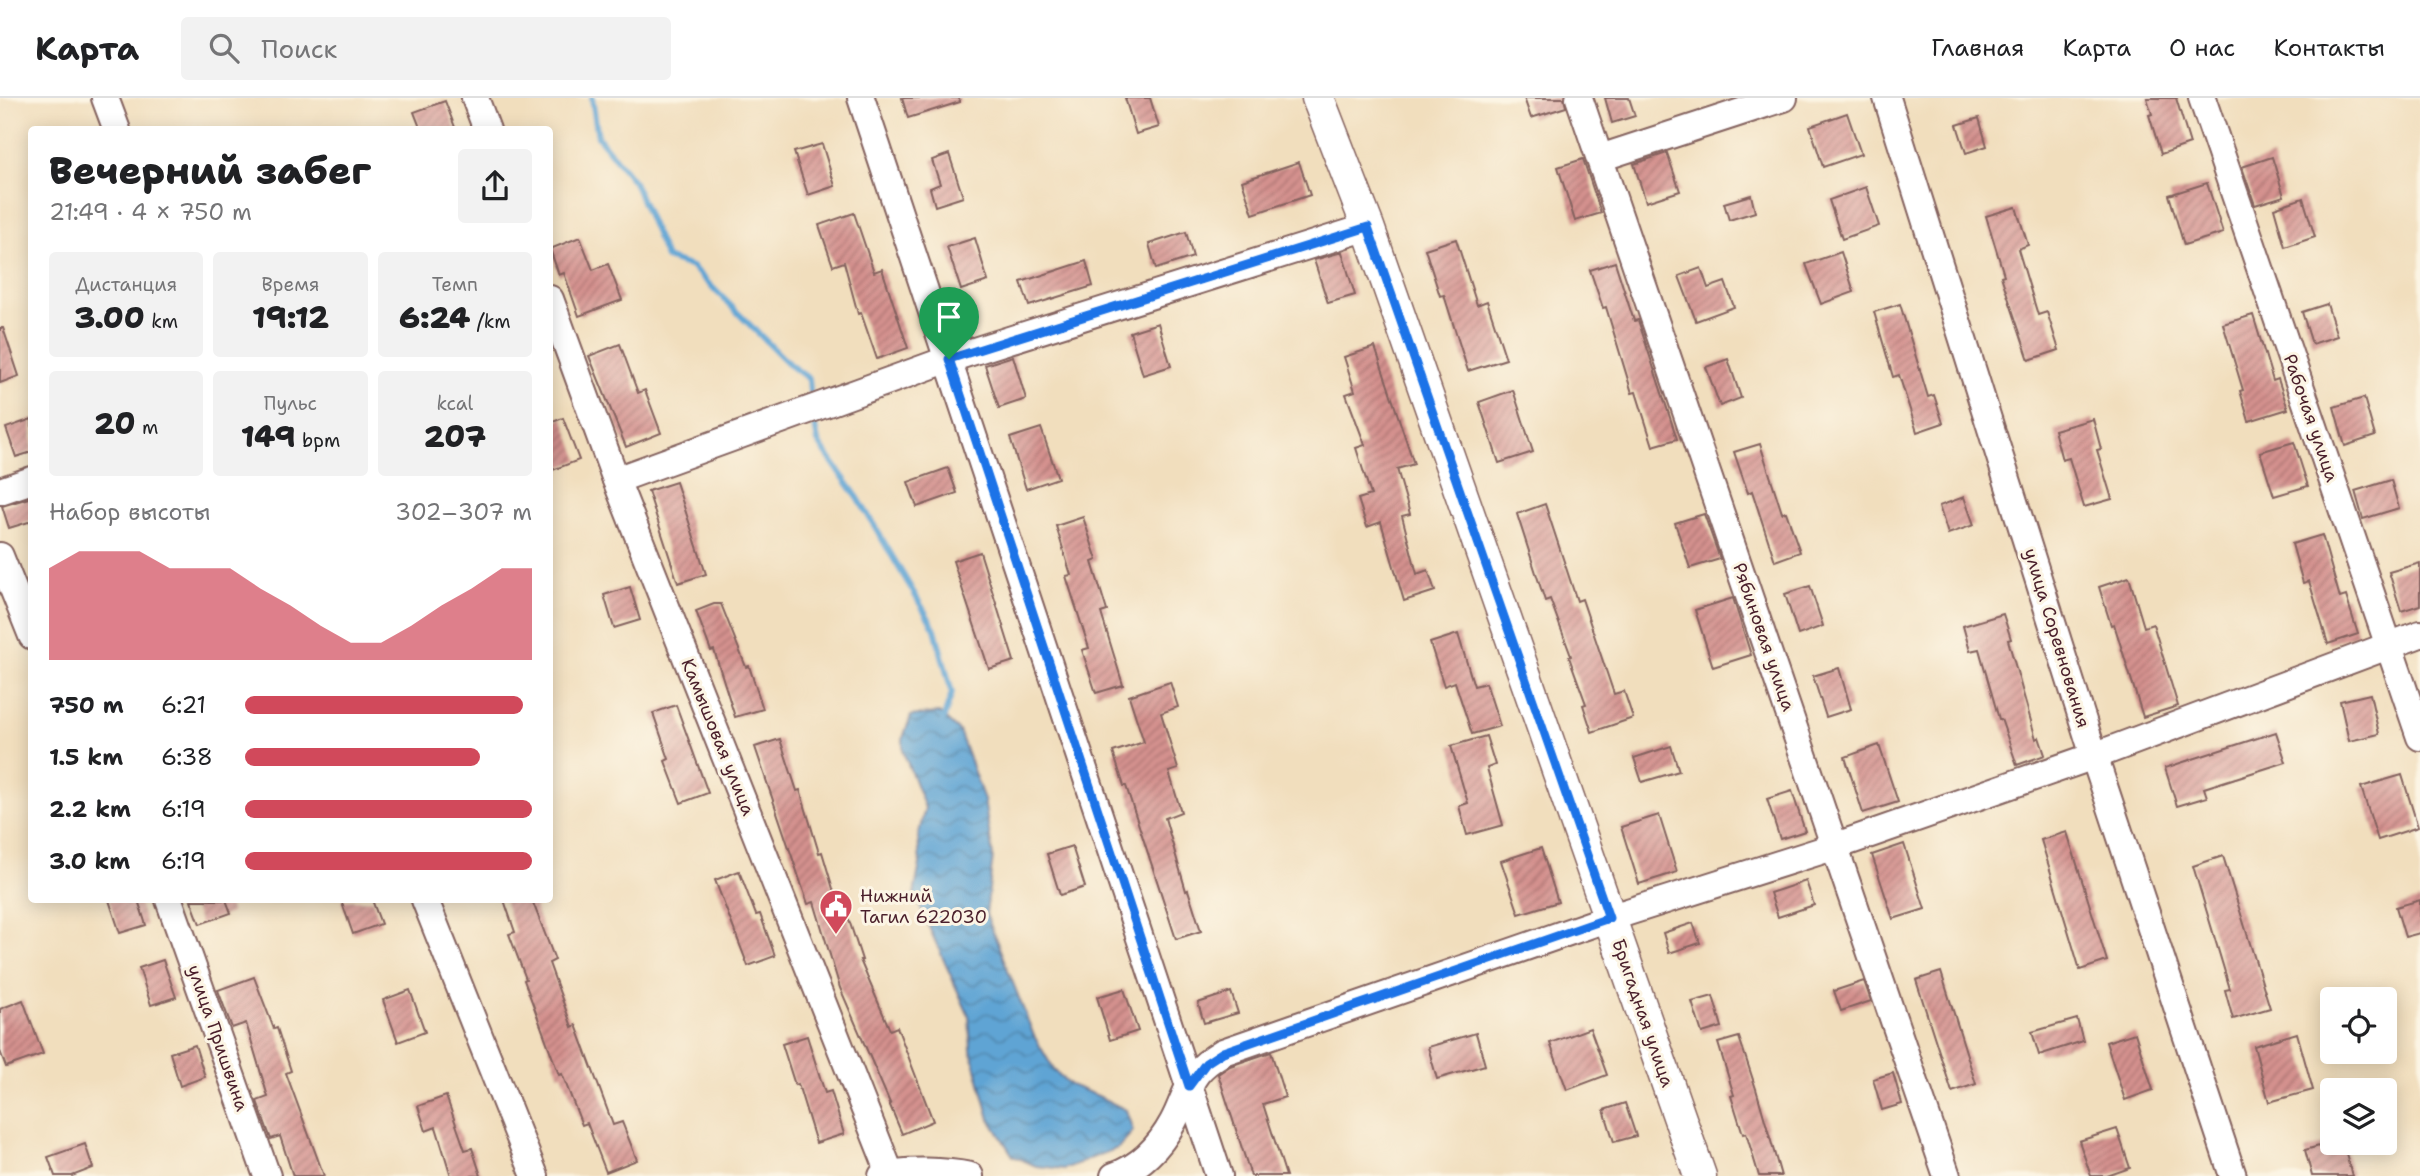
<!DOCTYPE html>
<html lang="ru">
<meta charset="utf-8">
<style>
body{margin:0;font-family:"Shantell Sans",sans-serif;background:#f2f2f2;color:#202124;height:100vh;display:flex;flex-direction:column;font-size:26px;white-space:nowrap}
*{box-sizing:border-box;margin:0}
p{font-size:23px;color:#757577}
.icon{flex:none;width:38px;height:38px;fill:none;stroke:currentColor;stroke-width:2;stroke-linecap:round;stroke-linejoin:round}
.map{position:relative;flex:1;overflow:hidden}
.panel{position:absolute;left:28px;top:28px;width:525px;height:777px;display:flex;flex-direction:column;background:#fff;border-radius:7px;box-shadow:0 4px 18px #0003}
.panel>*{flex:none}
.tools{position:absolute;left:2320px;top:889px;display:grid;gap:14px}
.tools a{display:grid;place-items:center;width:77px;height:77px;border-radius:7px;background:#fff;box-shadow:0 4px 18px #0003;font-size:35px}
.pin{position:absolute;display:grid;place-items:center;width:60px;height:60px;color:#fff;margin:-72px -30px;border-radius:50% 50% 50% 0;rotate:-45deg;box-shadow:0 0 7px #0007}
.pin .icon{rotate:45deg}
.round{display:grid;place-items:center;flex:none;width:74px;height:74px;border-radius:7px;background:#f2f2f2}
.overview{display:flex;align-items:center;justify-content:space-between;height:119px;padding:0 21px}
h1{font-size:38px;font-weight:800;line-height:52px}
.stats{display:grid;grid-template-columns:repeat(3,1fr);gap:10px;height:119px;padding:7px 21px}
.stats div{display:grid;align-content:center;border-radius:7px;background:#f2f2f2;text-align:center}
.stats b{font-size:30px;font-weight:800}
.stats small{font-size:19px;font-weight:400}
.stats p{font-size:19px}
.chart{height:196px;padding:14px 21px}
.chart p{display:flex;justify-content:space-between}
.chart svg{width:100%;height:126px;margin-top:7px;fill:#d1495b;opacity:.7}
ul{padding:0 21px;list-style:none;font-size:23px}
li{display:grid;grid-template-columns:112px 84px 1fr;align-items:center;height:52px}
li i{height:18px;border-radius:9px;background:#d1495b}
header{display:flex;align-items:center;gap:42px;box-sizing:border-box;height:98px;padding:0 35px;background:#fff;border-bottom:2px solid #e0e0e0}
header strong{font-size:33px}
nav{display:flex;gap:38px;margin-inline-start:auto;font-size:24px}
.search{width:490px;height:63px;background:#f2f2f2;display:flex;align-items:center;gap:18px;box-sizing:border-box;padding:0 24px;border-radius:7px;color:#757577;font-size:26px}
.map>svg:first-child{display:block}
.water{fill:url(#water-waves);stroke:#546280;stroke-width:2}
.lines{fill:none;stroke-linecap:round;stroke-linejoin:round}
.stream{stroke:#5fa4d4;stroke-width:6}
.building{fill:url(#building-hatch)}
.minor-casing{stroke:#84625e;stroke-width:30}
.tertiary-casing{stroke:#84625e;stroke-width:35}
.minor{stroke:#fff;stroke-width:26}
.tertiary{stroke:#fff;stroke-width:32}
.route-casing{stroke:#fff;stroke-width:14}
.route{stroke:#1a73e8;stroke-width:9}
.labels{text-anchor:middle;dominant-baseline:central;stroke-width:6;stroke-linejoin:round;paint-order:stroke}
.street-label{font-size:18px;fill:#4a1f2b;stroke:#fcf5e5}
.poi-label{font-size:18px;fill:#4a1f2b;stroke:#fcf5e5;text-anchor:start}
</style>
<header>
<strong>Карта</strong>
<div class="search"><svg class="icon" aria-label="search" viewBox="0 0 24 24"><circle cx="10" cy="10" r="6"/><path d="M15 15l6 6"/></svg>Поиск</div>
<nav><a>Главная</a><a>Карта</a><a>О нас</a><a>Контакты</a></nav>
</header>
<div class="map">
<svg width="2420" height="1078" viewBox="0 0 2420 1078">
<defs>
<pattern id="water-waves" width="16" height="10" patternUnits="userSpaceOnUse" patternTransform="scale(1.75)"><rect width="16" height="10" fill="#5fa4d4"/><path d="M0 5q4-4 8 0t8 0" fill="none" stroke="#5085ac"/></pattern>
<pattern id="building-hatch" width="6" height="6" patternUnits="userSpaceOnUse" patternTransform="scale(1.75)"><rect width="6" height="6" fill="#d4918e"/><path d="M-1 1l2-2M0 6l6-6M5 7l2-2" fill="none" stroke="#ae7674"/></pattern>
</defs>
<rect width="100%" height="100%" fill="#fcf5e5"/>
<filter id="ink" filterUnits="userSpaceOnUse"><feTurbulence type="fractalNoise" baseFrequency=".0143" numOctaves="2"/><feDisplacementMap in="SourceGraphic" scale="14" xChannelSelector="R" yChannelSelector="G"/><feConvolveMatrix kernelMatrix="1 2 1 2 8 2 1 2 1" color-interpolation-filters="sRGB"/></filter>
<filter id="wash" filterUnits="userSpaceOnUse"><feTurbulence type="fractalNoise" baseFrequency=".00686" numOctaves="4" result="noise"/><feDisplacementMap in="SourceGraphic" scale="28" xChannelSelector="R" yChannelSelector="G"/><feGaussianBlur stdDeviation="1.57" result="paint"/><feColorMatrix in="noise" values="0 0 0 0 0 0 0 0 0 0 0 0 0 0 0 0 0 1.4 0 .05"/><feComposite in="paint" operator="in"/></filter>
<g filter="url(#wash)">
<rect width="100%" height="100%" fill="#f1debd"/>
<path class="water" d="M 939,615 L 959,633 L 984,702 L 993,758 L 986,816 L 1034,938 L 1054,972 L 1070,987 L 1098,998 L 1126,1012 L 1133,1033 L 1118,1050 L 1064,1071 L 1036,1068 L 1013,1058 L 990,1021 L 971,952 L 969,918 L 914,796 L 920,766 L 918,739 L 925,710 L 903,653 L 903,640 L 911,618 Z"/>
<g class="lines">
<g class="stream">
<path d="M 592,0 L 598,39 L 634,84 L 666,160 L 692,169 L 790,267 L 809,281 L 810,293"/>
<path d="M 815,328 L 818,344 L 858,400 L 935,531 L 952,595 L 942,625"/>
</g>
</g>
<g id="blocks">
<g class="building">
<path d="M 902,0 L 959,0 L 960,4 L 908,20 Z"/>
<path d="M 1125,0 L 1150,0 L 1159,29 L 1136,36 Z"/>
<path d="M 1524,0 L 1564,0 L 1566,9 L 1531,20 Z"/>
<path d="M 1605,0 L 1629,0 L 1635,18 L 1612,25 Z"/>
<path d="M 2147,0 L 2176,0 L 2190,46 L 2161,56 L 2149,17 L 2152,16 Z"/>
<path d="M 445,3 L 456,32 L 421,32 L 414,14 Z"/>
<path d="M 1847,15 L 1861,56 L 1823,69 L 1810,28 Z"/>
<path d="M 1979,20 L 1987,48 L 1966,55 L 1957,27 Z"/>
<path d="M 822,46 L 835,88 L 808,97 L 794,54 Z"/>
<path d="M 1667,55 L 1680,93 L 1646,104 L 1634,66 Z"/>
<path d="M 949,56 L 963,99 L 935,108 L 930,90 L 940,86 L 932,62 Z"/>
<path d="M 2272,59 L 2284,98 L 2255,107 L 2242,69 Z"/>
<path d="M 1583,61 L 1601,115 L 1575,123 L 1558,69 Z"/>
<path d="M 1299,64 L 1310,97 L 1253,116 L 1242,83 Z"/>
<path d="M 2207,85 L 2223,135 L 2184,147 L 2169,97 Z"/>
<path d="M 1866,89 L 1879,128 L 1842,141 L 1829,102 Z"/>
<path d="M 1751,97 L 1755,114 L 1729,122 L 1724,105 Z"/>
<path d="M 2303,100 L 2315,139 L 2285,149 L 2274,110 Z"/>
<path d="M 2016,109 L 2028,147 L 2018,151 L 2038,217 L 2047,214 L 2059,252 L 2029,262 L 2001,178 L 2004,177 L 1986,118 Z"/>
<path d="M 854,115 L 874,174 L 882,171 L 908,250 L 877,261 L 861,215 L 858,216 L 844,164 L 833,168 L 819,127 Z"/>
<path d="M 1186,134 L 1193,159 L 1156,171 L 1149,146 Z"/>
<path d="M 580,139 L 593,172 L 608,166 L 622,202 L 579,218 L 564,175 L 559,177 L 550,151 Z"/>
<path d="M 975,140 L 988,183 L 961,192 L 947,149 Z"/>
<path d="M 1456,141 L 1477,207 L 1487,203 L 1506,261 L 1468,273 L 1444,197 L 1440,198 L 1425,151 Z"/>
<path d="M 1342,154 L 1355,197 L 1328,205 L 1314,162 Z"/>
<path d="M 1841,154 L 1854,194 L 1821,206 L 1806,166 Z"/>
<path d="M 1086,163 L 1093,188 L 1029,208 L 1021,184 Z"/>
<path d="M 1615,164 L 1634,223 L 1638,222 L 1677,341 L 1653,348 L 1636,294 L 1632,295 L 1606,209 L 1603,210 L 1590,172 Z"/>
<path d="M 1701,170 L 1708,190 L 1725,184 L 1734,209 L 1696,223 L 1679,178 Z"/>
<path d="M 1900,206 L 1928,299 L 1934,297 L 1943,325 L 1917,334 L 1899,277 L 1893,279 L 1874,214 Z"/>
<path d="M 2327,206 L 2337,238 L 2312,246 L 2302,214 Z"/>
<path d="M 2253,217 L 2273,283 L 2278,281 L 2288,311 L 2249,323 L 2240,293 L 2243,292 L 2223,226 Z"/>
<path d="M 1158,225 L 1171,268 L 1143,277 L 1130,234 Z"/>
<path d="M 0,230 L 3,230 L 19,278 L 0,285 Z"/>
<path d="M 620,246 L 638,295 L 645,292 L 661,335 L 626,349 L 589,258 Z"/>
<path d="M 1375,249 L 1414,366 L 1397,371 L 1410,416 L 1402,418 L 1417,476 L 1428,472 L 1435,493 L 1404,503 L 1381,424 L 1367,429 L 1358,401 L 1371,397 L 1356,350 L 1365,347 L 1346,296 L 1355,293 L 1344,259 Z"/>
<path d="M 1013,258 L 1026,301 L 999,310 L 985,267 Z"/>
<path d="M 1728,261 L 1741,300 L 1720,308 L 1706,269 Z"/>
<path d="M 1513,292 L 1533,354 L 1499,365 L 1479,304 Z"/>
<path d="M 2364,300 L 2375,338 L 2345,348 L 2334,309 Z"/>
<path d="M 563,320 L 579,362 L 550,373 L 550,325 Z"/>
<path d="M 32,321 L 32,354 L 16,359 L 6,330 Z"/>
<path d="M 2093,321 L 2101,351 L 2097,352 L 2112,401 L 2084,409 L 2069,360 L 2062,362 L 2054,332 Z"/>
<path d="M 1041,330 L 1058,380 L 1026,391 L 1010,340 Z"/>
<path d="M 2294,344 L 2308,388 L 2274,398 L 2260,354 Z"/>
<path d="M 1760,346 L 1782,415 L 1786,414 L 1800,454 L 1775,463 L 1752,393 L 1748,395 L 1734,354 Z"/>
<path d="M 948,370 L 957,395 L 917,409 L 908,384 Z"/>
<path d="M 2391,382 L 2399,410 L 2363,421 L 2355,393 Z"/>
<path d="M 676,384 L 706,476 L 678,485 L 648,393 Z"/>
<path d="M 32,399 L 32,423 L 9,430 L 2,408 Z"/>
<path d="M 1964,399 L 1974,427 L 1948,436 L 1939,408 Z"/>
<path d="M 1545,406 L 1577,503 L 1582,501 L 1614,596 L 1624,593 L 1633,620 L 1592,634 L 1583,607 L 1586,606 L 1569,559 L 1571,558 L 1550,501 L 1545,503 L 1517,416 Z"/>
<path d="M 1704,416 L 1720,461 L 1690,470 L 1675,425 Z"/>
<path d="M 1083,419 L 1097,462 L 1092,464 L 1107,513 L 1101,515 L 1123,587 L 1096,595 L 1082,552 L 1089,550 L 1066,478 L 1071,477 L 1056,428 Z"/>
<path d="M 2322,437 L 2340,500 L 2346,498 L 2358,536 L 2328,546 L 2309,483 L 2303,485 L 2292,446 Z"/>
<path d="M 980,454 L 1014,563 L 989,571 L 953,463 Z"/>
<path d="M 2420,465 L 2420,507 L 2401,513 L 2389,474 Z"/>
<path d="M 2129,479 L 2144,529 L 2153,526 L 2178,608 L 2143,619 L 2114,526 L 2111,527 L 2099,489 Z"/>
<path d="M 1810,488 L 1823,528 L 1798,537 L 1785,496 Z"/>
<path d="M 630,489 L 640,522 L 614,530 L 604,497 Z"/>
<path d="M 1733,500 L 1751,557 L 1713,569 L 1695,512 Z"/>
<path d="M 714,506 L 721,506 L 746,569 L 749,568 L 763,611 L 735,619 L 714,552 L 711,553 L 696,513 Z"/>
<path d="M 2003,516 L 2011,541 L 2008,542 L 2036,641 L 2039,639 L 2045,657 L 2017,667 L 2001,621 L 1999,621 L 1979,551 L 1970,553 L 1963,528 Z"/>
<path d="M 1458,536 L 1474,588 L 1486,585 L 1500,628 L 1472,636 L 1455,584 L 1444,588 L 1430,545 Z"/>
<path d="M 1839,570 L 1851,611 L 1826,619 L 1813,578 Z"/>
<path d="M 1170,584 L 1178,609 L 1161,615 L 1178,671 L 1169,674 L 1181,714 L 1165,720 L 1186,793 L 1188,792 L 1201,833 L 1176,841 L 1126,688 L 1124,688 L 1113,654 L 1144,644 L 1129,598 Z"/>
<path d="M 2370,596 L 2379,636 L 2349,643 L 2340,603 Z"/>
<path d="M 676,607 L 708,695 L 681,705 L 665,663 L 669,661 L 653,615 Z"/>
<path d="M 2276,634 L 2286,664 L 2204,690 L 2207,699 L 2177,708 L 2165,670 Z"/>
<path d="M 1486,638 L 1495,667 L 1487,670 L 1503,727 L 1467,737 L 1459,708 L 1468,705 L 1451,648 Z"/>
<path d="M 780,641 L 797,693 L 800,692 L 819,755 L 822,754 L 842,821 L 848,819 L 862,862 L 860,862 L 890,932 L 897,929 L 933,1023 L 902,1036 L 889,1005 L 890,1005 L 840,890 L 814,804 L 808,806 L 755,649 Z"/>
<path d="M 1879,647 L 1898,704 L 1863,715 L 1845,659 Z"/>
<path d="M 1671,648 L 1679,673 L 1642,684 L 1634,660 Z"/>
<path d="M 2402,677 L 2418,729 L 2378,742 L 2361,689 Z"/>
<path d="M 1792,693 L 1805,733 L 1780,741 L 1767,701 Z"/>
<path d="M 1659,717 L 1677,774 L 1639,786 L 1621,729 Z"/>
<path d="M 2067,734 L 2107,863 L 2080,872 L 2041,742 Z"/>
<path d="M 1904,746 L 1925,811 L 1893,821 L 1872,757 Z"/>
<path d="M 1072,748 L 1085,789 L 1060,797 L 1047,756 Z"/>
<path d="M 1541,750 L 1558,804 L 1519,816 L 1501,763 Z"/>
<path d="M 2223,758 L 2270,910 L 2233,921 L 2225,892 L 2230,891 L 2193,768 Z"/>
<path d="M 739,773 L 756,817 L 760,816 L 775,858 L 748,868 L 715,782 Z"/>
<path d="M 1806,783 L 1814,807 L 1778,819 L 1770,795 Z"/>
<path d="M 109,802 L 138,802 L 146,827 L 120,835 Z"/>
<path d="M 191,802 L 226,802 L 231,815 L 200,826 Z"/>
<path d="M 341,802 L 372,802 L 381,826 L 353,836 Z"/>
<path d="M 504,802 L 532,802 L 555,862 L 549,865 L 572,929 L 576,927 L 613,1027 L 622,1024 L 637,1062 L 606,1074 L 587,1025 L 582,1027 L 562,976 L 559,977 L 524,882 L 526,881 L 509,836 L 515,834 Z"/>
<path d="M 2420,802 L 2420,835 L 2405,839 L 2396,809 Z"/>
<path d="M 1693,825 L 1700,845 L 1669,855 L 1663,835 Z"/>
<path d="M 163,862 L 176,899 L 151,907 L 139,870 Z"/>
<path d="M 1941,874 L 1976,986 L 1952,994 L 1916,882 Z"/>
<path d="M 254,879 L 274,931 L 277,930 L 291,973 L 286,975 L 324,1078 L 293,1078 L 280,1038 L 271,1041 L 257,1003 L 268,999 L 246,925 L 232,930 L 218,892 Z"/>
<path d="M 1864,883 L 1871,903 L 1841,913 L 1834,893 Z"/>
<path d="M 1124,891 L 1138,933 L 1110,942 L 1097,899 Z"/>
<path d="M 410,892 L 425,934 L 398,944 L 383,902 Z"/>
<path d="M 1231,894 L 1238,915 L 1204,925 L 1198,905 Z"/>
<path d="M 1713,898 L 1722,929 L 1702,935 L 1692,904 Z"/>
<path d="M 23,902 L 43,956 L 6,969 L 0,953 L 0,911 Z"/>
<path d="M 2077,921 L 2083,943 L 2039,957 L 2032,934 Z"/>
<path d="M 1590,930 L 1607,977 L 1567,992 L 1550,945 Z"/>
<path d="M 1476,935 L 1485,967 L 1437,981 L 1428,949 Z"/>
<path d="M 2135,935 L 2153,992 L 2125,1002 L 2106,944 Z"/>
<path d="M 2297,935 L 2313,992 L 2269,1004 L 2254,948 Z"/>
<path d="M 807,938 L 825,995 L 831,993 L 844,1036 L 816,1045 L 798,986 L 795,987 L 782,946 Z"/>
<path d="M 1739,939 L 1756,991 L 1781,1078 L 1759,1078 L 1746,1035 L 1743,1036 L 1731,998 L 1734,997 L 1718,945 Z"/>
<path d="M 195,947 L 205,979 L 180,988 L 170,955 Z"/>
<path d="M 1271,954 L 1285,999 L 1263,1006 L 1286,1078 L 1251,1078 L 1218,976 L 1230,968 Z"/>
<path d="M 1893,975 L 1902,1006 L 1882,1012 L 1873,981 Z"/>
<path d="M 446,998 L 465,1052 L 472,1050 L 481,1078 L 451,1078 L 436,1029 L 426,1033 L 418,1008 Z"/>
<path d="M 1625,1005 L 1636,1038 L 1614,1044 L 1604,1012 Z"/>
<path d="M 2117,1031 L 2130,1070 L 2107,1078 L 2091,1078 L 2079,1043 Z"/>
<path d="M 2330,1045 L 2343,1045 L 2352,1078 L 2312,1078 L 2305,1052 Z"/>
<path d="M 85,1046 L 93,1070 L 72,1078 L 55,1078 L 48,1059 Z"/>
</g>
</g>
</g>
<g filter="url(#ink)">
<use href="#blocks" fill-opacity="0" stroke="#84625e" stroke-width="2"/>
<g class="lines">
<defs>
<g id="minor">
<path d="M 105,0 L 117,32"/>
<path d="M 475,0 L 487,32"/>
<path d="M 861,0 L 1219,1078"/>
<path d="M 1579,0 L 1947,1078"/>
<path d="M 1887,0 L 2094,658 L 2233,1078"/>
<path d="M 2202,0 L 2420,639"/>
<path d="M 1600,60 L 1784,0"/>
<path d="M 550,201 L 616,382 L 890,1075"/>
<path d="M 616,382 L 949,261 L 1368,129"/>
<path d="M 0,393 L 32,382"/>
<path d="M 0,458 L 32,538"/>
<path d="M 169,802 L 267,1078"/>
<path d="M 425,802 L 535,1078"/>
<path d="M 882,1078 C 904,1071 948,1073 970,1078"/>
<path d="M 1114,1078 C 1140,1069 1160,1048 1173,1024 C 1182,1008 1186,989 1197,975 C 1204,966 1213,960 1223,954 L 1609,820 L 1836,748 L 2094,658 L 2420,536"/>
</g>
<path id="tertiary" d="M 1318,0 L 1368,129 L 1700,1078"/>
</defs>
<use href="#minor" class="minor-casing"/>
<use href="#tertiary" class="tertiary-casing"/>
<use href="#minor" class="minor"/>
<use href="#tertiary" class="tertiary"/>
</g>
</g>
<g class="lines" filter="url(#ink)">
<defs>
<path id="route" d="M 1368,129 L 1609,820 L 1223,954 L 1206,965 L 1189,988 L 949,261 Z"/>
</defs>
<use href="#route" class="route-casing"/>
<use href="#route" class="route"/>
</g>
<defs>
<symbol id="civic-pin" viewBox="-11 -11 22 30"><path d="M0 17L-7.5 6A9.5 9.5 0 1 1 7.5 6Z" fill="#d1495b" stroke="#fcf5e5"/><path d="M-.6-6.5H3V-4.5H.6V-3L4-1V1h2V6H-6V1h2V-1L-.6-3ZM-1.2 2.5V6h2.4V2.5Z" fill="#fff"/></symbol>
</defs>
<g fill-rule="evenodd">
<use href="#civic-pin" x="817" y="789" width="38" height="52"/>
</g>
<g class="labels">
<g class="street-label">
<text transform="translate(2311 320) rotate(71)">Рабочая улица</text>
<text transform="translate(1764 539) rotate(71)">Рябиновая улица</text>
<text transform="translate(2057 540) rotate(73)">улица Соревнования</text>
<text transform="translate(718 639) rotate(68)">Камышовая улица</text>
<text transform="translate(1643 915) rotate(71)">Бригадная улица</text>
<text transform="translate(218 940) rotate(71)">улица Пришвина</text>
</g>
<g class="poi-label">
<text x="860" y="798">Нижний<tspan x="860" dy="21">Тагил 622030</tspan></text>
</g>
</g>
</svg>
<div class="tools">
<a><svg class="icon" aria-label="locate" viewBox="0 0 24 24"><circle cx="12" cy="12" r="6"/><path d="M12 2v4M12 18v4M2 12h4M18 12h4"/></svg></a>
<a><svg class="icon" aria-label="layers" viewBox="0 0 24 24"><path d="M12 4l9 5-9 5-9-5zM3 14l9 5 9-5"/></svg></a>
</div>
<div class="pin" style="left:949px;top:261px;background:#1e9e55"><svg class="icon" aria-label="arrive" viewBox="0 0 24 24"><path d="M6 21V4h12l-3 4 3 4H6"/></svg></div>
<section class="panel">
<div class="overview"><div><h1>Вечерний забег</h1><p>21:49 · 4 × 750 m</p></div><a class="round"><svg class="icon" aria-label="share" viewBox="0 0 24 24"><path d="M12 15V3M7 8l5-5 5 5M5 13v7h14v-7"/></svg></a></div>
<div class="stats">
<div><p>Дистанция</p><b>3.00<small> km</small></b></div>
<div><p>Время</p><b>19:12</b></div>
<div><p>Темп</p><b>6:24<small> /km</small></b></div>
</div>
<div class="stats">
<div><b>20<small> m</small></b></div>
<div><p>Пульс</p><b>149<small> bpm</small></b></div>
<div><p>kcal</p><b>207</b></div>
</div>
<div class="chart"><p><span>Набор высоты</span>302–307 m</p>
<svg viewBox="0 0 160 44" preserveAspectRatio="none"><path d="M0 44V12L10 6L20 6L30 6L40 12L50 12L60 12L70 19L80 25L90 32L100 38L110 38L120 32L130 25L140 19L150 12L160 12V44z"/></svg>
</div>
<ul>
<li><b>750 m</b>6:21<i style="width:97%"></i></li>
<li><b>1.5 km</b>6:38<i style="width:82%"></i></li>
<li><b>2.2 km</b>6:19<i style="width:100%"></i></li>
<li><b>3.0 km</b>6:19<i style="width:100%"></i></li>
</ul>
</section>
</div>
